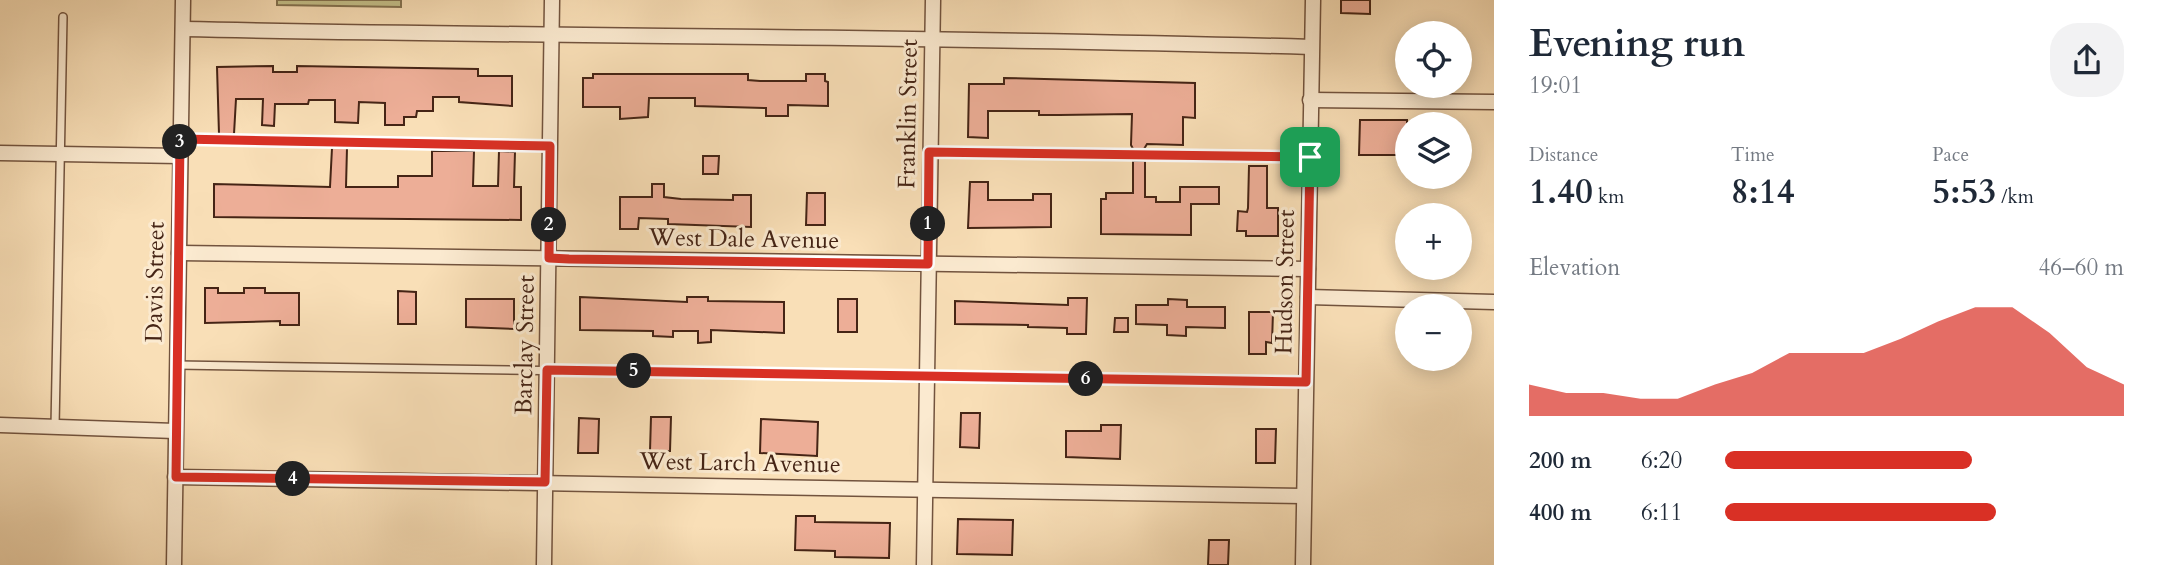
<!DOCTYPE html>
<meta charset="utf-8">
<style>
body{margin:0;font-family:Cardo,serif;background:#f2f2f3;color:#1f2937;height:100vh;display:flex;flex-direction:column;font-size:26px;white-space:nowrap}
*{box-sizing:border-box;margin:0}
p{font-size:23px;color:#747a83}
.icon{flex:none;width:38px;height:38px;fill:none;stroke:currentColor;stroke-width:2;stroke-linecap:round;stroke-linejoin:round}
.map{position:relative;flex:1;overflow:hidden}
.details{display:flex;flex-direction:column;background:#fff;width:665px}
.details>*{flex:none}
.buttons{position:absolute;left:1395px;top:21px;display:grid;gap:14px}
.buttons a{display:grid;place-items:center;width:77px;height:77px;border-radius:50%;background:#fff;box-shadow:0 4px 18px #0003;font-size:35px}
.pin{position:absolute;display:grid;place-items:center;width:60px;height:60px;color:#fff;margin:-30px;border-radius:14px;box-shadow:0 4px 10px #0006}
.km{position:absolute;width:35px;height:35px;margin:-18px;border-radius:50%;background:#222;color:#fff;font-size:19px;line-height:35px;text-align:center}
.round{display:grid;place-items:center;flex:none;width:74px;height:74px;border-radius:28px;background:#f2f2f3}
.summary{display:flex;align-items:center;justify-content:space-between;height:119px;padding:0 35px}
h1{font-size:38px;font-weight:700;line-height:52px}
.stats{display:grid;grid-template-columns:repeat(3,1fr);gap:10px;height:119px;padding:7px 35px}
.stats div{display:grid;align-content:center}
.stats b{font-size:35px;font-weight:700}
.stats small{font-size:19px;font-weight:400}
.stats p{font-size:19px}
.chart{height:196px;padding:14px 35px}
.chart p{display:flex;justify-content:space-between}
.chart svg{width:100%;height:126px;margin-top:7px;fill:#d93025;opacity:.7}
ul{padding:0 35px;list-style:none;font-size:23px}
li{display:grid;grid-template-columns:112px 84px 1fr;align-items:center;height:52px}
li i{height:18px;border-radius:9px;background:#d93025}
main{display:flex;flex:1;min-height:0}
.map>svg:first-child{display:block}
.green{fill:#c4c08a;stroke:#847250;stroke-width:2}
.building{fill:#edae97;stroke:#452415;stroke-width:2}
.lines{fill:none;stroke-linecap:round;stroke-linejoin:round}
.service-casing{stroke:#72533e;stroke-width:10}
.minor-casing{stroke:#72533e;stroke-width:17}
.service{stroke:#fbead0;stroke-width:7}
.minor{stroke:#fbead0;stroke-width:14}
.route-casing{stroke:#fff;stroke-width:14}
.route{stroke:#d93025;stroke-width:9}
.labels{text-anchor:middle;dominant-baseline:central;stroke-width:6;stroke-linejoin:round;paint-order:stroke}
.street-label{font-size:24px;fill:#452415;stroke:#fbead0}
</style>
<main>
<div class="map">
<svg width="1494" height="565" viewBox="0 0 1494 565">
<rect width="100%" height="100%" fill="#f9dfb7"/>
<filter id="stains"><feTurbulence type="fractalNoise" baseFrequency=".00286" numOctaves="4"/><feColorMatrix values="0 0 0 0 .2 0 0 0 0 .09 0 0 0 0 .02 0 0 0 .5 -.17"/></filter>
<radialGradient id="worn" r=".72"><stop offset=".6" stop-color="#630" stop-opacity="0"/><stop offset="1" stop-color="#630" stop-opacity=".3"/></radialGradient>
<path class="green" d="M 277,0 L 401,0 L 401,7 L 277,5 Z"/>
<g class="building">
<path d="M 1341,0 L 1370,0 L 1370,14 L 1341,13 Z"/>
<path d="M 273,66 L 273,72 L 297,72 L 297,66 L 478,69 L 478,76 L 512,76 L 512,106 L 459,102 L 459,97 L 433,97 L 433,111 L 417,111 L 416,117 L 404,117 L 404,125 L 385,125 L 385,103 L 359,102 L 358,123 L 335,122 L 335,100 L 309,100 L 308,104 L 275,104 L 274,126 L 262,125 L 263,99 L 236,99 L 234,134 L 219,134 L 217,67 Z"/>
<path d="M 593,74 L 748,74 L 748,80 L 760,81 L 806,81 L 806,74 L 825,74 L 825,81 L 828,82 L 828,106 L 788,105 L 788,116 L 766,116 L 766,108 L 695,106 L 695,98 L 649,98 L 648,117 L 620,119 L 620,107 L 583,107 L 583,78 L 593,78 Z"/>
<path d="M 1004,78 L 1195,83 L 1195,118 L 1183,117 L 1183,145 L 1147,144 L 1144,149 L 1133,149 L 1131,145 L 1132,114 L 1059,115 L 1039,115 L 1039,111 L 988,111 L 988,138 L 968,137 L 969,84 L 1004,84 Z"/>
<path d="M 1360,120 L 1407,120 L 1407,155 L 1359,155 Z"/>
<path d="M 332,148 L 347,148 L 346,187 L 398,187 L 398,176 L 432,176 L 432,151 L 474,151 L 473,186 L 498,186 L 499,151 L 515,152 L 514,187 L 521,187 L 521,220 L 214,217 L 214,184 L 330,187 Z"/>
<path d="M 703,156 L 719,156 L 718,174 L 703,174 Z"/>
<path d="M 1133,161 L 1145,161 L 1145,197 L 1156,197 L 1156,202 L 1180,202 L 1180,187 L 1219,187 L 1219,204 L 1191,204 L 1191,235 L 1101,234 L 1101,199 L 1106,199 L 1106,193 L 1133,193 Z"/>
<path d="M 1249,166 L 1267,166 L 1267,208 L 1278,208 L 1278,236 L 1246,236 L 1246,231 L 1237,231 L 1238,211 L 1247,212 L 1248,208 Z"/>
<path d="M 970,182 L 988,182 L 988,200 L 1033,200 L 1033,194 L 1051,194 L 1051,227 L 968,228 Z"/>
<path d="M 652,184 L 664,184 L 664,197 L 681,199 L 733,200 L 733,195 L 751,195 L 751,227 L 668,224 L 668,219 L 639,218 L 638,229 L 620,229 L 620,197 L 652,197 Z"/>
<path d="M 807,193 L 825,193 L 825,225 L 806,225 Z"/>
<path d="M 205,288 L 218,288 L 218,293 L 244,293 L 244,288 L 265,288 L 265,293 L 299,293 L 299,325 L 280,325 L 280,321 L 205,323 Z"/>
<path d="M 398,291 L 416,292 L 416,324 L 398,324 Z"/>
<path d="M 580,297 L 687,302 L 687,297 L 708,297 L 708,301 L 784,302 L 784,333 L 711,330 L 711,342 L 698,343 L 698,331 L 673,331 L 673,337 L 653,336 L 653,331 L 580,330 Z"/>
<path d="M 1068,298 L 1087,298 L 1086,334 L 1067,334 L 1067,328 L 1028,327 L 1028,325 L 955,324 L 955,301 L 1068,305 Z"/>
<path d="M 466,299 L 514,299 L 514,329 L 466,327 Z"/>
<rect x="838" y="299" width="19" height="33"/>
<path d="M 1168,299 L 1187,300 L 1187,307 L 1225,307 L 1225,328 L 1186,327 L 1186,336 L 1167,335 L 1167,325 L 1136,324 L 1136,305 L 1168,305 Z"/>
<path d="M 1249,312 L 1273,312 L 1272,343 L 1266,342 L 1266,354 L 1249,354 Z"/>
<path d="M 1115,318 L 1128,318 L 1128,332 L 1114,332 Z"/>
<path d="M 961,413 L 980,413 L 979,448 L 960,447 Z"/>
<path d="M 651,417 L 671,417 L 670,451 L 650,451 Z"/>
<path d="M 579,418 L 599,419 L 598,453 L 578,453 Z"/>
<path d="M 761,419 L 818,422 L 817,456 L 760,453 Z"/>
<path d="M 1101,425 L 1121,425 L 1120,459 L 1066,457 L 1066,431 L 1101,431 Z"/>
<path d="M 1256,429 L 1276,429 L 1275,463 L 1256,463 Z"/>
<path d="M 796,516 L 815,516 L 815,522 L 890,523 L 889,558 L 835,557 L 835,551 L 795,550 Z"/>
<path d="M 958,519 L 1013,520 L 1012,555 L 957,554 Z"/>
<path d="M 1209,540 L 1229,540 L 1228,565 L 1208,565 Z"/>
</g>
<g class="lines">
<defs>
<g id="service">
<path d="M 181,139 L 550,146"/>
<path d="M 930,152 L 1309,157"/>
<path d="M 177,365 L 1306,382"/>
<path d="M 55,427 L 63,17"/>
</g>
<g id="minor">
<path d="M 183,29 C 559,37 935,36 1311,47"/>
<path d="M 1310,100 L 1494,102"/>
<path d="M 0,153 L 180,156"/>
<path d="M 179,253 L 1308,269"/>
<path d="M 1308,297 L 1494,302"/>
<path d="M 0,425 L 175,431"/>
<path d="M 175,477 L 1303,496"/>
<path d="M 174,565 L 183,0"/>
<path d="M 544,565 L 552,0"/>
<path d="M 924,565 L 933,0"/>
<path d="M 1303,565 L 1313,0"/>
</g>
</defs>
<use href="#service" class="service-casing"/>
<use href="#minor" class="minor-casing"/>
<use href="#service" class="service"/>
<use href="#minor" class="minor"/>
</g>
<g class="lines">
<defs>
<path id="route" d="M 180,139 L 550,146 L 549,258 L 569,259 L 928,264 L 929,152 L 1310,157 L 1306,382 L 547,370 L 545,482 L 176,477 Z"/>
</defs>
<use href="#route" class="route-casing"/>
<use href="#route" class="route"/>
</g>
<g class="labels">
<g class="street-label">
<text transform="translate(908 114) rotate(-89)">Franklin Street</text>
<text transform="translate(744 239) rotate(1)">West Dale Avenue</text>
<text transform="translate(155 282) rotate(-89)">Davis Street</text>
<text transform="translate(1285 282) rotate(-89)">Hudson Street</text>
<text transform="translate(525 345) rotate(-89)">Barclay Street</text>
<text transform="translate(740 463) rotate(1)">West Larch Avenue</text>
</g>
</g>
<rect width="100%" height="100%" filter="url(#stains)"/>
<rect width="100%" height="100%" fill="url(#worn)"/>
</svg>
<div class="buttons">
<a><svg class="icon" aria-label="locate" viewBox="0 0 24 24"><circle cx="12" cy="12" r="6"/><path d="M12 2v4M12 18v4M2 12h4M18 12h4"/></svg></a>
<a><svg class="icon" aria-label="layers" viewBox="0 0 24 24"><path d="M12 4l9 5-9 5-9-5zM3 14l9 5 9-5"/></svg></a>
<a>+</a>
<a>−</a>
</div>
<div class="pin" style="left:1310px;top:157px;background:#1e9e55"><svg class="icon" aria-label="arrive" viewBox="0 0 24 24"><path d="M6 21V4h12l-3 4 3 4H6"/></svg></div>
<b class="km" style="left:928px;top:224px">1</b>
<b class="km" style="left:549px;top:225px">2</b>
<b class="km" style="left:180px;top:142px">3</b>
<b class="km" style="left:293px;top:479px">4</b>
<b class="km" style="left:634px;top:371px">5</b>
<b class="km" style="left:1086px;top:379px">6</b>
</div>
<section class="details">
<div class="summary"><div><h1>Evening run</h1><p>19:01</p></div><a class="round"><svg class="icon" aria-label="share" viewBox="0 0 24 24"><path d="M12 15V3M7 8l5-5 5 5M5 13v7h14v-7"/></svg></a></div>
<div class="stats">
<div><p>Distance</p><b>1.40<small> km</small></b></div>
<div><p>Time</p><b>8:14</b></div>
<div><p>Pace</p><b>5:53<small> /km</small></b></div>
</div>
<div class="chart"><p><span>Elevation</span>46–60 m</p>
<svg viewBox="0 0 160 44" preserveAspectRatio="none"><path d="M0 44V33L10 36L20 36L30 38L40 38L50 33L60 29L70 22L80 22L90 22L100 17L110 11L120 6L130 6L140 15L150 27L160 33V44z"/></svg>
</div>
<ul>
<li><b>200 m</b>6:20<i style="width:62%"></i></li>
<li><b>400 m</b>6:11<i style="width:68%"></i></li>
</ul>
</section>
</main>
